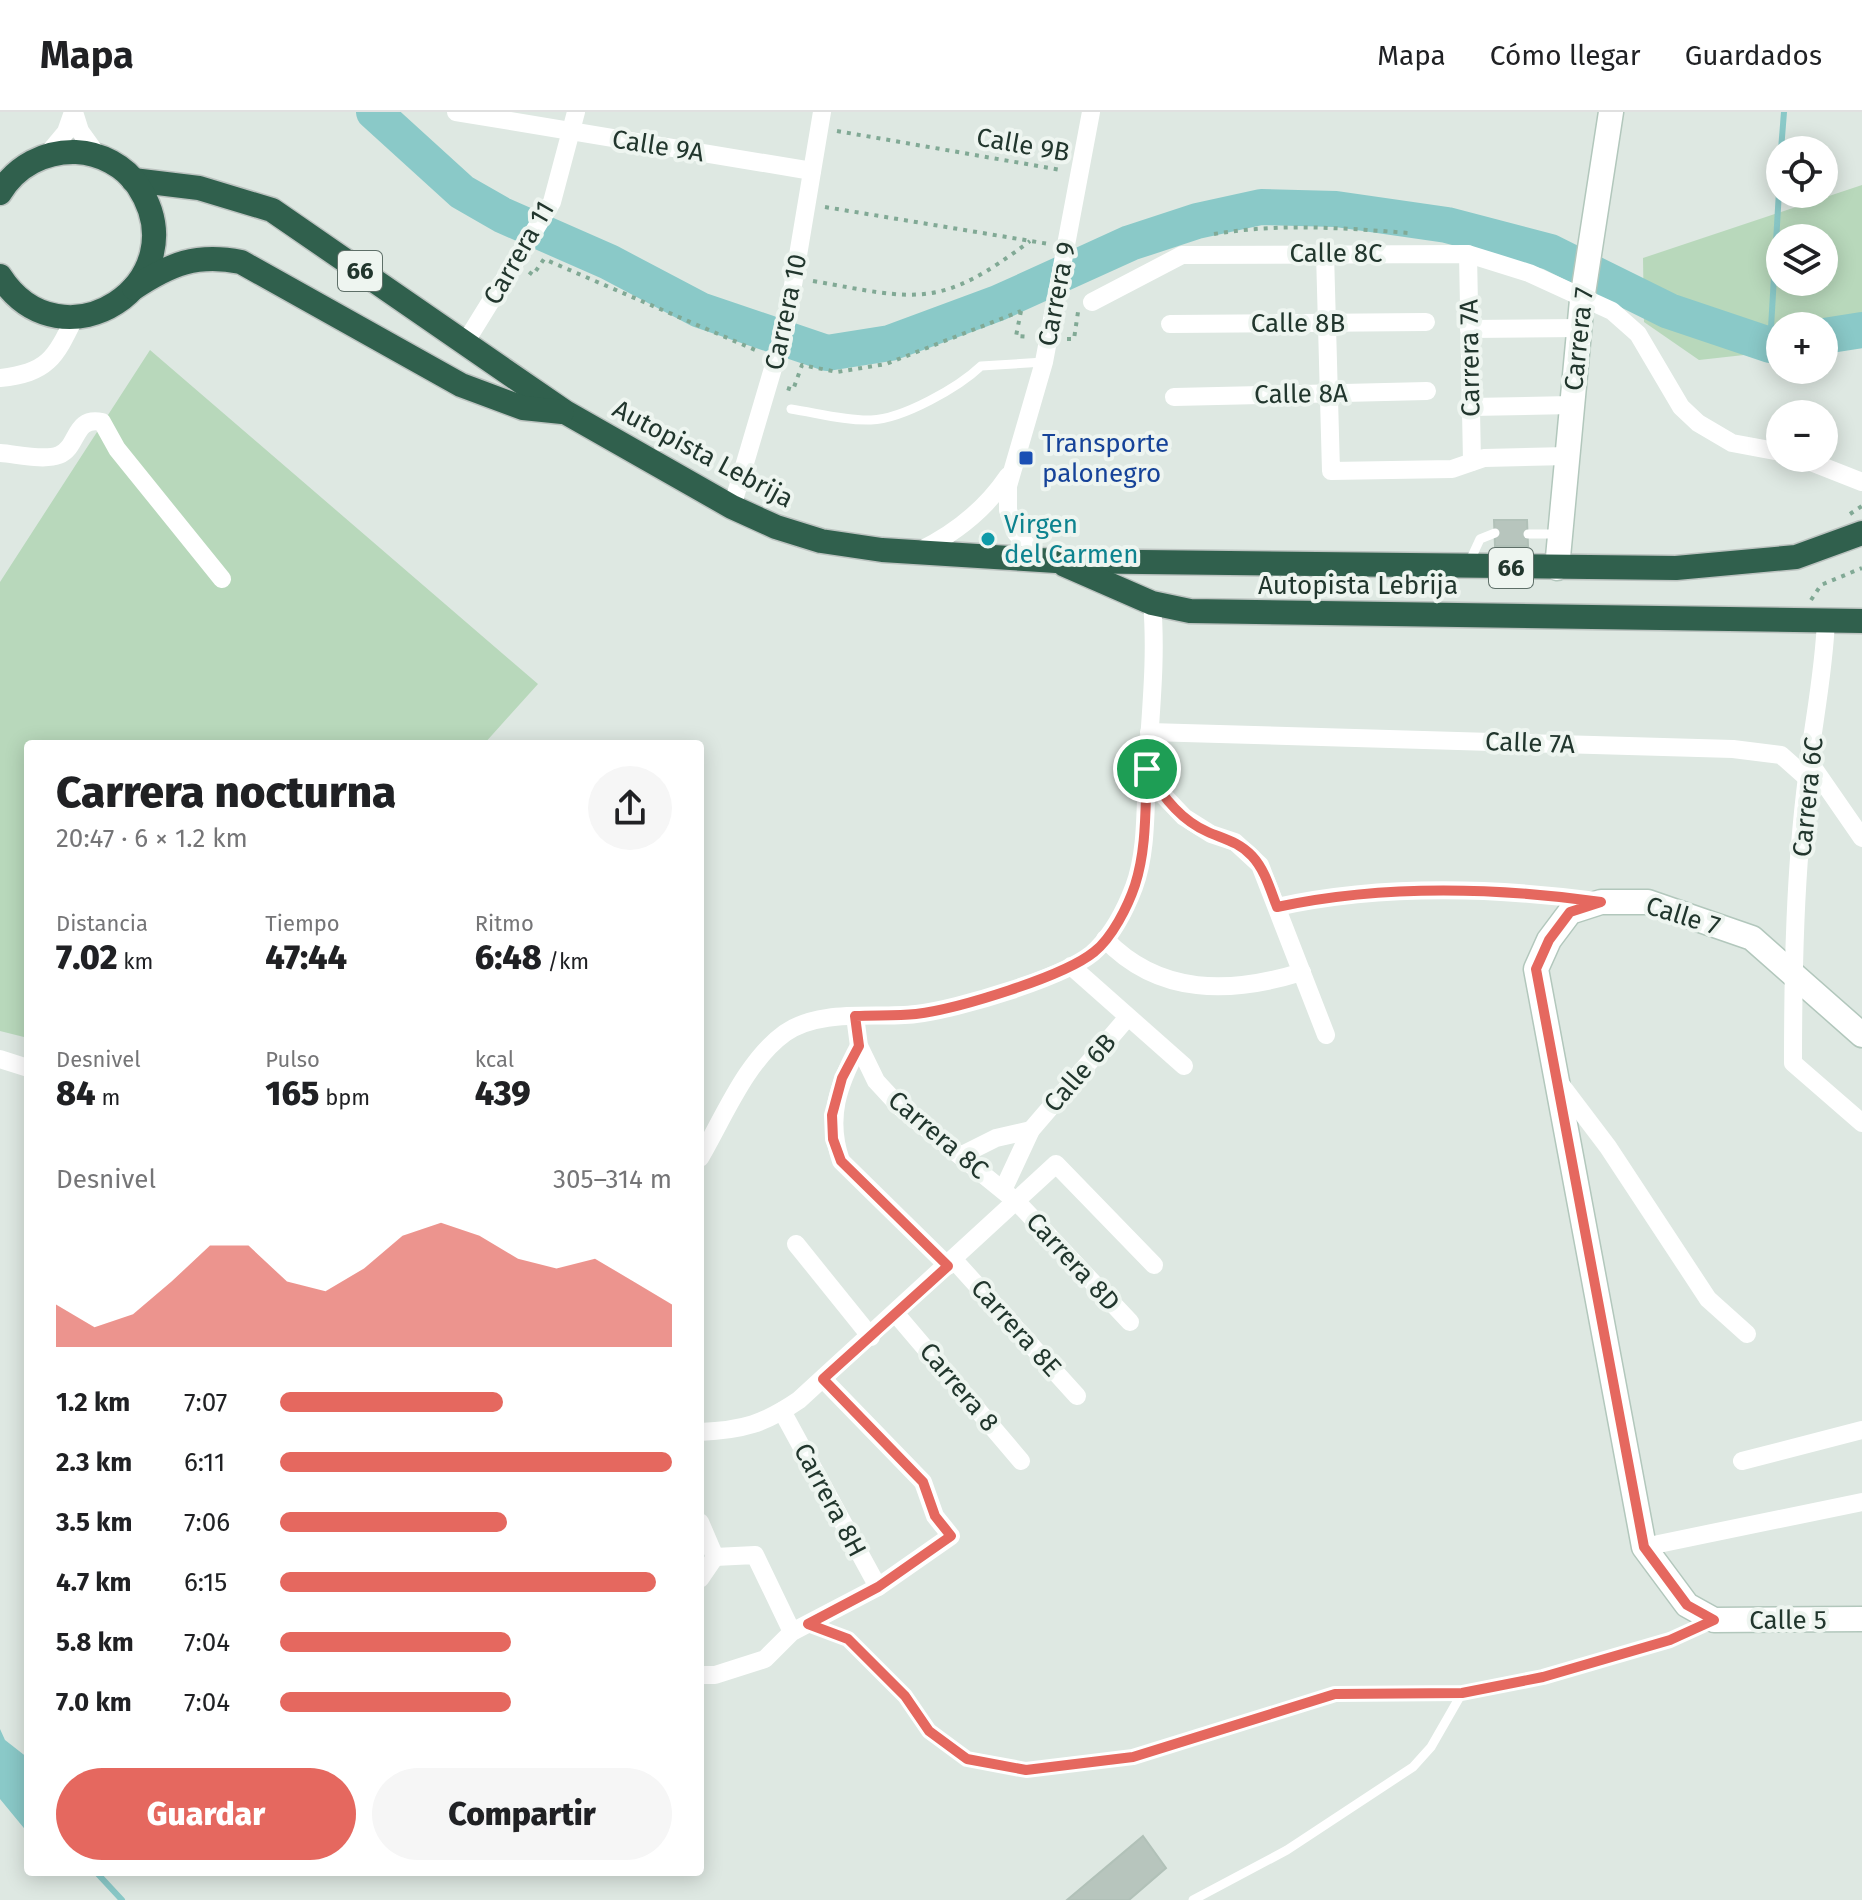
<!DOCTYPE html>
<html lang="es">
<meta charset="utf-8">
<style>
body{margin:0;font-family:"Fira Sans",sans-serif;background:#f6f6f6;color:#202124;height:100vh;display:flex;flex-direction:column;font-size:30px;white-space:nowrap}
*{box-sizing:border-box;margin:0}
p{font-size:26px;color:#757577}
.icon{flex:none;width:44px;height:44px;fill:none;stroke:currentColor;stroke-width:2;stroke-linecap:round;stroke-linejoin:round}
.map{position:relative;flex:1;overflow:hidden}
.panel{position:absolute;left:24px;top:628px;width:680px;height:1136px;display:flex;flex-direction:column;background:#fff;border-radius:8px;box-shadow:0 4px 20px #0003}
.panel>*{flex:none}
.controls{position:absolute;left:1766px;top:24px;display:grid;gap:16px}
.controls a{display:grid;place-items:center;width:72px;height:72px;border-radius:50%;background:#fff;box-shadow:0 4px 20px #0003;font-size:40px}
.pin{position:absolute;display:grid;place-items:center;width:68px;height:68px;color:#fff;margin:-34px;border:4px solid #fff;border-radius:50%;box-shadow:0 2px 8px #0007}
.round{display:grid;place-items:center;flex:none;width:84px;height:84px;border-radius:42px;background:#f6f6f6}
.overview{display:flex;align-items:center;justify-content:space-between;height:136px;padding:0 32px}
h1{font-size:44px;font-weight:800;line-height:60px}
.metrics{display:grid;grid-template-columns:repeat(3,1fr);gap:12px;height:136px;padding:8px 32px}
.metrics div{display:grid;align-content:center}
.metrics b{font-size:34px;font-weight:800}
.metrics small{font-size:22px;font-weight:400}
.metrics p{font-size:22px}
.chart{height:224px;padding:16px 32px}
.chart p{display:flex;justify-content:space-between}
.chart svg{width:100%;height:144px;margin-top:8px;fill:#e5685f;opacity:.7}
.cta{display:flex;gap:16px;margin-top:auto;padding:16px 32px}
.cta a{flex:1;height:92px;border-radius:48px;background:#e5685f;color:#fff;font-size:32px;font-weight:800;line-height:92px;text-align:center}
.cta a+a{background:#f6f6f6;color:#202124}
ul{padding:0 32px;list-style:none;font-size:26px}
li{display:grid;grid-template-columns:128px 96px 1fr;align-items:center;height:60px}
li i{height:20px;border-radius:10px;background:#e5685f}
header{display:flex;align-items:center;gap:48px;box-sizing:border-box;height:112px;padding:0 40px;background:#fff;border-bottom:2px solid #e0e0e0}
header strong{font-size:38px}
nav{display:flex;gap:44px;margin-inline-start:auto;font-size:28px}
.map>svg:first-child{display:block}
.green{fill:#b8d8bb;fill-rule:evenodd}
.water{fill:#8ac9c8}
.lines{fill:none;stroke-linecap:round;stroke-linejoin:round}
.stream{stroke:#8ac9c8;stroke-width:6}
.river{stroke:#8ac9c8;stroke-width:36}
.building{fill:#b7c5bd;stroke:#b1c1b8;stroke-width:2}
.secondary-casing{stroke:#b2c7bc;stroke-width:27}
.highway-casing{stroke:#bcc3c0;stroke-width:27}
.path{stroke:#81a995;stroke-width:4;stroke-dasharray:4 6;stroke-linecap:butt}
.lane{stroke:#fff;stroke-width:9}
.street{stroke:#fff;stroke-width:18}
.secondary{stroke:#fff;stroke-width:24}
.highway{stroke:#30604d;stroke-width:24}
.route-casing{stroke:#fff;stroke-width:16}
.route{stroke:#e5685f;stroke-width:10}
.transit-dot{fill:#1a4fb4;stroke:#eef5f0;stroke-width:3}
.culture-dot{fill:#0f9aa8;stroke:#eef5f0;stroke-width:3}
.labels{text-anchor:middle;dominant-baseline:central;stroke-width:8;stroke-linejoin:round;paint-order:stroke}
.shield{fill:#eef5f0;stroke:#5e6f68;stroke-width:2}
.shield-label{font-size:24px;font-weight:bold;fill:#21362d}
.street-label{font-size:26px;fill:#21362d;stroke:#eef5f0}
.transit-label{font-size:26px;fill:#164399;stroke:#eef5f0;text-anchor:start}
.culture-label{font-size:26px;fill:#0d838f;stroke:#eef5f0;text-anchor:start}
</style>
<header>
<strong>Mapa</strong>
<nav><a>Mapa</a><a>Cómo llegar</a><a>Guardados</a></nav>
</header>
<div class="map">
<svg width="1862" height="1788" viewBox="0 0 1862 1788">
<rect width="100%" height="100%" fill="#dee8e2"/>
<g class="green">
<path d="M 1862,73 L 1862,229 L 1824,234 L 1824,214 L 1780,214 L 1780,239 L 1699,248 L 1644,210 L 1643,146 ZM 1780,126 L 1824,126 L 1824,170 L 1780,170 Z"/>
<path d="M 150,238 L 538,572 L 484,632 L 28,632 L 28,926 L 0,919 L 0,470 Z"/>
</g>
<path class="water" d="M 0,1617 L 5,1628 L 28,1646 L 28,1721 L 0,1687 Z"/>
<g class="lines">
<g class="stream">
<path d="M 1781,38 L 1784,0"/>
<path d="M 1770,233 L 1780,62"/>
<path d="M 96,1760 L 122,1788"/>
</g>
<g class="river">
<path d="M 374,0 L 462,80 L 502,103 L 609,150 L 700,198 L 827,241 L 890,231 L 998,191 L 1130,131 L 1197,109 L 1261,95 L 1336,97 L 1447,113 L 1550,140 L 1669,199 L 1770,233 L 1780,231"/>
<path d="M 1824,224 L 1862,218"/>
</g>
</g>
<g class="building">
<path d="M 1494,408 L 1527,408 L 1528,434 L 1495,434 Z"/>
<path d="M 1143,1724 L 1166,1756 L 1129,1788 L 1067,1788 Z"/>
</g>
<g class="lines">
<defs>
<g id="secondary">
<path d="M 1557,456 L 1582,188 L 1611,0"/>
<path d="M 1862,923 L 1752,826 L 1648,790 L 1601,790 L 1570,800 L 1549,828 L 1536,857 L 1644,1435 L 1687,1493 L 1714,1508 L 1862,1507"/>
</g>
<g id="highway">
<path d="M 133,68 L 199,76 L 272,98 L 565,300 L 732,395 L 776,415 L 821,429 L 882,438 L 1056,449 L 1676,456 L 1796,445 L 1862,421"/>
<path d="M 0,81 C 16,54 45,39 76,40 C 100,41 125,54 138,74 C 201,170 62,260 0,164"/>
<path d="M 134,176 C 170,152 197,141 241,150 L 461,273 L 523,296 L 562,300"/>
<path d="M 1065,453 L 1152,491 L 1190,499 L 1862,509"/>
</g>
</defs>
<use href="#secondary" class="secondary-casing"/>
<use href="#highway" class="highway-casing"/>
<g class="path">
<path d="M 837,19 L 1061,58"/>
<path d="M 825,95 L 1049,132"/>
<path d="M 1214,122 C 1280,111 1343,116 1409,121"/>
<path d="M 529,160 L 533,163 L 544,147 L 760,240"/>
<path d="M 813,169 C 919,188 940,197 1030,129"/>
<path d="M 1021,199 L 1016,224 L 1030,225"/>
<path d="M 1067,227 L 1074,227 L 1078,200"/>
<path d="M 787,276 L 793,278 L 802,253 L 837,260 L 886,252 L 1021,199"/>
<path d="M 1850,402 L 1862,394"/>
<path d="M 1811,488 L 1821,473 L 1862,456"/>
<path d="M 832,1521 L 848,1527 L 905,1584 L 929,1619 L 967,1647 L 1026,1658 L 1133,1645 L 1335,1582 L 1448,1581"/>
</g>
<g class="lane">
<path d="M 791,297 C 817,301 846,309 871,308 C 903,307 959,275 981,254 L 1044,250"/>
<path d="M 1528,422 L 1557,422"/>
<path d="M 1468,453 L 1480,427 L 1495,421"/>
<path d="M 1193,1788 L 1287,1738 L 1413,1655 L 1431,1635 L 1462,1581 C 1546,1565 1632,1546 1710,1510"/>
</g>
<g class="street">
<path d="M 74,0 L 80,19 L 98,44"/>
<path d="M 456,0 L 812,59"/>
<path d="M 46,44 L 66,20 L 73,0"/>
<path d="M 1325,141 L 1331,359 L 1452,357 L 1484,346 L 1568,344"/>
<path d="M 1468,142 L 1472,350"/>
<path d="M 1092,190 L 1182,143 L 1468,142 L 1529,161 L 1612,199 L 1638,222 L 1681,295 L 1698,311 L 1732,331 L 1780,340"/>
<path d="M 1170,212 L 1426,210"/>
<path d="M 1469,217 L 1580,216"/>
<path d="M 465,231 L 552,90 L 576,0"/>
<path d="M 0,266 C 48,261 55,246 75,205"/>
<path d="M 1174,285 L 1427,279"/>
<path d="M 1471,295 L 1572,293"/>
<path d="M 0,341 C 16,342 44,349 59,343 C 79,335 73,304 102,310 L 117,337 L 222,467"/>
<path d="M 1801,346 L 1862,370"/>
<path d="M 732,395 L 787,209 L 822,0"/>
<path d="M 919,439 C 956,421 985,398 1008,364"/>
<path d="M 1040,448 L 1016,421 L 1008,398 L 1008,374 L 1044,250 L 1091,0"/>
<path d="M 1826,508 C 1824,561 1813,612 1807,665 C 1795,759 1793,856 1793,951 L 1862,1011"/>
<path d="M 1149,620 L 1733,637 L 1781,643 L 1807,666 L 1815,658 L 1862,726"/>
<path d="M 1147,657 L 1163,683 L 1184,705 L 1211,722 L 1235,730 L 1260,753 L 1326,923"/>
<path d="M 1277,795 C 1382,772 1490,775 1596,789"/>
<path d="M 1105,827 C 1159,884 1231,882 1302,860"/>
<path d="M 1071,854 L 1184,954"/>
<path d="M 855,904 L 859,934 L 876,969 L 900,995 L 1017,1090 L 1130,1210"/>
<path d="M 859,934 C 838,973 826,1006 841,1049 L 948,1154"/>
<path d="M 0,947 L 28,956"/>
<path d="M 1558,969 L 1608,1035 L 1708,1187 L 1747,1222"/>
<path d="M 962,1043 L 996,1026 L 1031,1018"/>
<path d="M 700,1046 C 724,1005 746,949 785,921 C 821,896 875,907 916,902 C 954,898 1072,864 1097,837 C 1113,821 1126,796 1134,775 C 1147,740 1145,698 1147,661 C 1150,604 1157,547 1152,491"/>
<path d="M 1003,1078 L 1031,1018 L 1128,905"/>
<path d="M 796,1132 L 871,1225"/>
<path d="M 954,1148 L 1077,1284"/>
<path d="M 896,1202 L 1021,1349"/>
<path d="M 782,1299 L 878,1475"/>
<path d="M 700,1320 C 743,1318 764,1312 799,1288 L 1056,1052 L 1154,1153"/>
<path d="M 1742,1349 L 1862,1318"/>
<path d="M 700,1410 L 715,1445 L 700,1467"/>
<path d="M 1644,1435 L 1862,1390"/>
<path d="M 715,1445 L 755,1443 L 792,1520"/>
<path d="M 700,1563 L 715,1563 L 765,1547 L 792,1520 L 878,1475 L 951,1424 L 935,1404 L 923,1370 L 823,1267"/>
</g>
<use href="#secondary" class="secondary"/>
<use href="#highway" class="highway"/>
</g>
<g class="lines">
<defs>
<path id="route" d="M 1147,657 C 1161,683 1180,708 1208,720 C 1224,727 1239,730 1252,744 C 1265,758 1270,777 1277,795 C 1384,772 1493,775 1601,790 L 1570,800 L 1549,828 L 1536,857 L 1644,1435 L 1687,1493 L 1714,1508 L 1670,1528 L 1543,1565 L 1462,1581 L 1335,1582 L 1133,1645 L 1026,1658 L 967,1647 L 929,1619 L 905,1584 L 848,1527 L 808,1512 L 878,1475 L 951,1424 L 935,1404 L 923,1370 L 823,1267 L 948,1154 L 841,1049 L 833,1027 L 832,1003 L 842,966 L 859,934 L 855,904 C 875,903 896,904 916,902 C 957,897 1063,865 1094,840 C 1112,826 1128,794 1135,773 C 1147,736 1145,695 1147,657 Z"/>
</defs>
<use href="#route" class="route-casing"/>
<use href="#route" class="route"/>
</g>
<rect class="transit-dot" x="1018" y="338" width="16" height="16" rx="4"/>
<circle class="culture-dot" cx="988" cy="427" r="8"/>
<g class="labels">
<g class="shield">
<rect x="338" y="139" width="44" height="40" rx="6"/>
<rect x="1489" y="436" width="44" height="40" rx="6"/>
</g>
<g class="shield-label">
<text x="360" y="159">66</text>
<text x="1511" y="456">66</text>
</g>
<g class="street-label">
<text transform="translate(1023 33) rotate(10)">Calle 9B</text>
<text transform="translate(658 34) rotate(9)">Calle 9A</text>
<text transform="translate(519 141) rotate(-60)">Carrera 11</text>
<text x="1336" y="141">Calle 8C</text>
<text transform="translate(1057 182) rotate(-79)">Carrera 9</text>
<text transform="translate(786 200) rotate(-78)">Carrera 10</text>
<text x="1298" y="211">Calle 8B</text>
<text transform="translate(1579 227) rotate(-84)">Carrera 7</text>
<text transform="translate(1470 246) rotate(-91)">Carrera 7A</text>
<text transform="translate(1301 282) rotate(-1)">Calle 8A</text>
<text transform="translate(703 342) rotate(28)">Autopista Lebrija</text>
<text x="1358" y="473">Autopista Lebrija</text>
<text transform="translate(1530 631) rotate(2)">Calle 7A</text>
<text transform="translate(1808 685) rotate(-84)">Carrera 6C</text>
<text transform="translate(1683 804) rotate(17)">Calle 7</text>
<text transform="translate(1080 961) rotate(-49)">Calle 6B</text>
<text transform="translate(938 1023) rotate(40)">Carrera 8C</text>
<text transform="translate(1073 1150) rotate(47)">Carrera 8D</text>
<text transform="translate(1016 1216) rotate(48)">Carrera 8E</text>
<text transform="translate(959 1275) rotate(50)">Carrera 8</text>
<text transform="translate(830 1388) rotate(62)">Carrera 8H</text>
<text x="1788" y="1508">Calle 5</text>
</g>
<g class="transit-label">
<text x="1042" y="331">Transporte<tspan x="1042" dy="30">palonegro</tspan></text>
</g>
<g class="culture-label">
<text x="1004" y="412">Virgen<tspan x="1004" dy="30">del Carmen</tspan></text>
</g>
</g>
</svg>
<div class="controls">
<a><svg class="icon" aria-label="locate" viewBox="0 0 24 24"><circle cx="12" cy="12" r="6"/><path d="M12 2v4M12 18v4M2 12h4M18 12h4"/></svg></a>
<a><svg class="icon" aria-label="layers" viewBox="0 0 24 24"><path d="M12 4l9 5-9 5-9-5zM3 14l9 5 9-5"/></svg></a>
<a>+</a>
<a>−</a>
</div>
<div class="pin" style="left:1147px;top:657px;background:#1e9e55"><svg class="icon" aria-label="arrive" viewBox="0 0 24 24"><path d="M6 21V4h12l-3 4 3 4H6"/></svg></div>
<section class="panel">
<div class="overview"><div><h1>Carrera nocturna</h1><p>20:47 · 6 × 1.2 km</p></div><a class="round"><svg class="icon" aria-label="share" viewBox="0 0 24 24"><path d="M12 15V3M7 8l5-5 5 5M5 13v7h14v-7"/></svg></a></div>
<div class="metrics">
<div><p>Distancia</p><b>7.02<small> km</small></b></div>
<div><p>Tiempo</p><b>47:44</b></div>
<div><p>Ritmo</p><b>6:48<small> /km</small></b></div>
</div>
<div class="metrics">
<div><p>Desnivel</p><b>84<small> m</small></b></div>
<div><p>Pulso</p><b>165<small> bpm</small></b></div>
<div><p>kcal</p><b>439</b></div>
</div>
<div class="chart"><p><span>Desnivel</span>305–314 m</p>
<svg viewBox="0 0 160 44" preserveAspectRatio="none"><path d="M0 44V31L10 38L20 34L30 24L40 13L50 13L60 24L70 27L80 20L90 10L100 6L110 10L120 17L130 20L140 17L150 24L160 31V44z"/></svg>
</div>
<ul>
<li><b>1.2 km</b>7:07<i style="width:57%"></i></li>
<li><b>2.3 km</b>6:11<i style="width:100%"></i></li>
<li><b>3.5 km</b>7:06<i style="width:58%"></i></li>
<li><b>4.7 km</b>6:15<i style="width:96%"></i></li>
<li><b>5.8 km</b>7:04<i style="width:59%"></i></li>
<li><b>7.0 km</b>7:04<i style="width:59%"></i></li>
</ul>
<div class="cta"><a>Guardar</a><a>Compartir</a></div>
</section>
</div>
